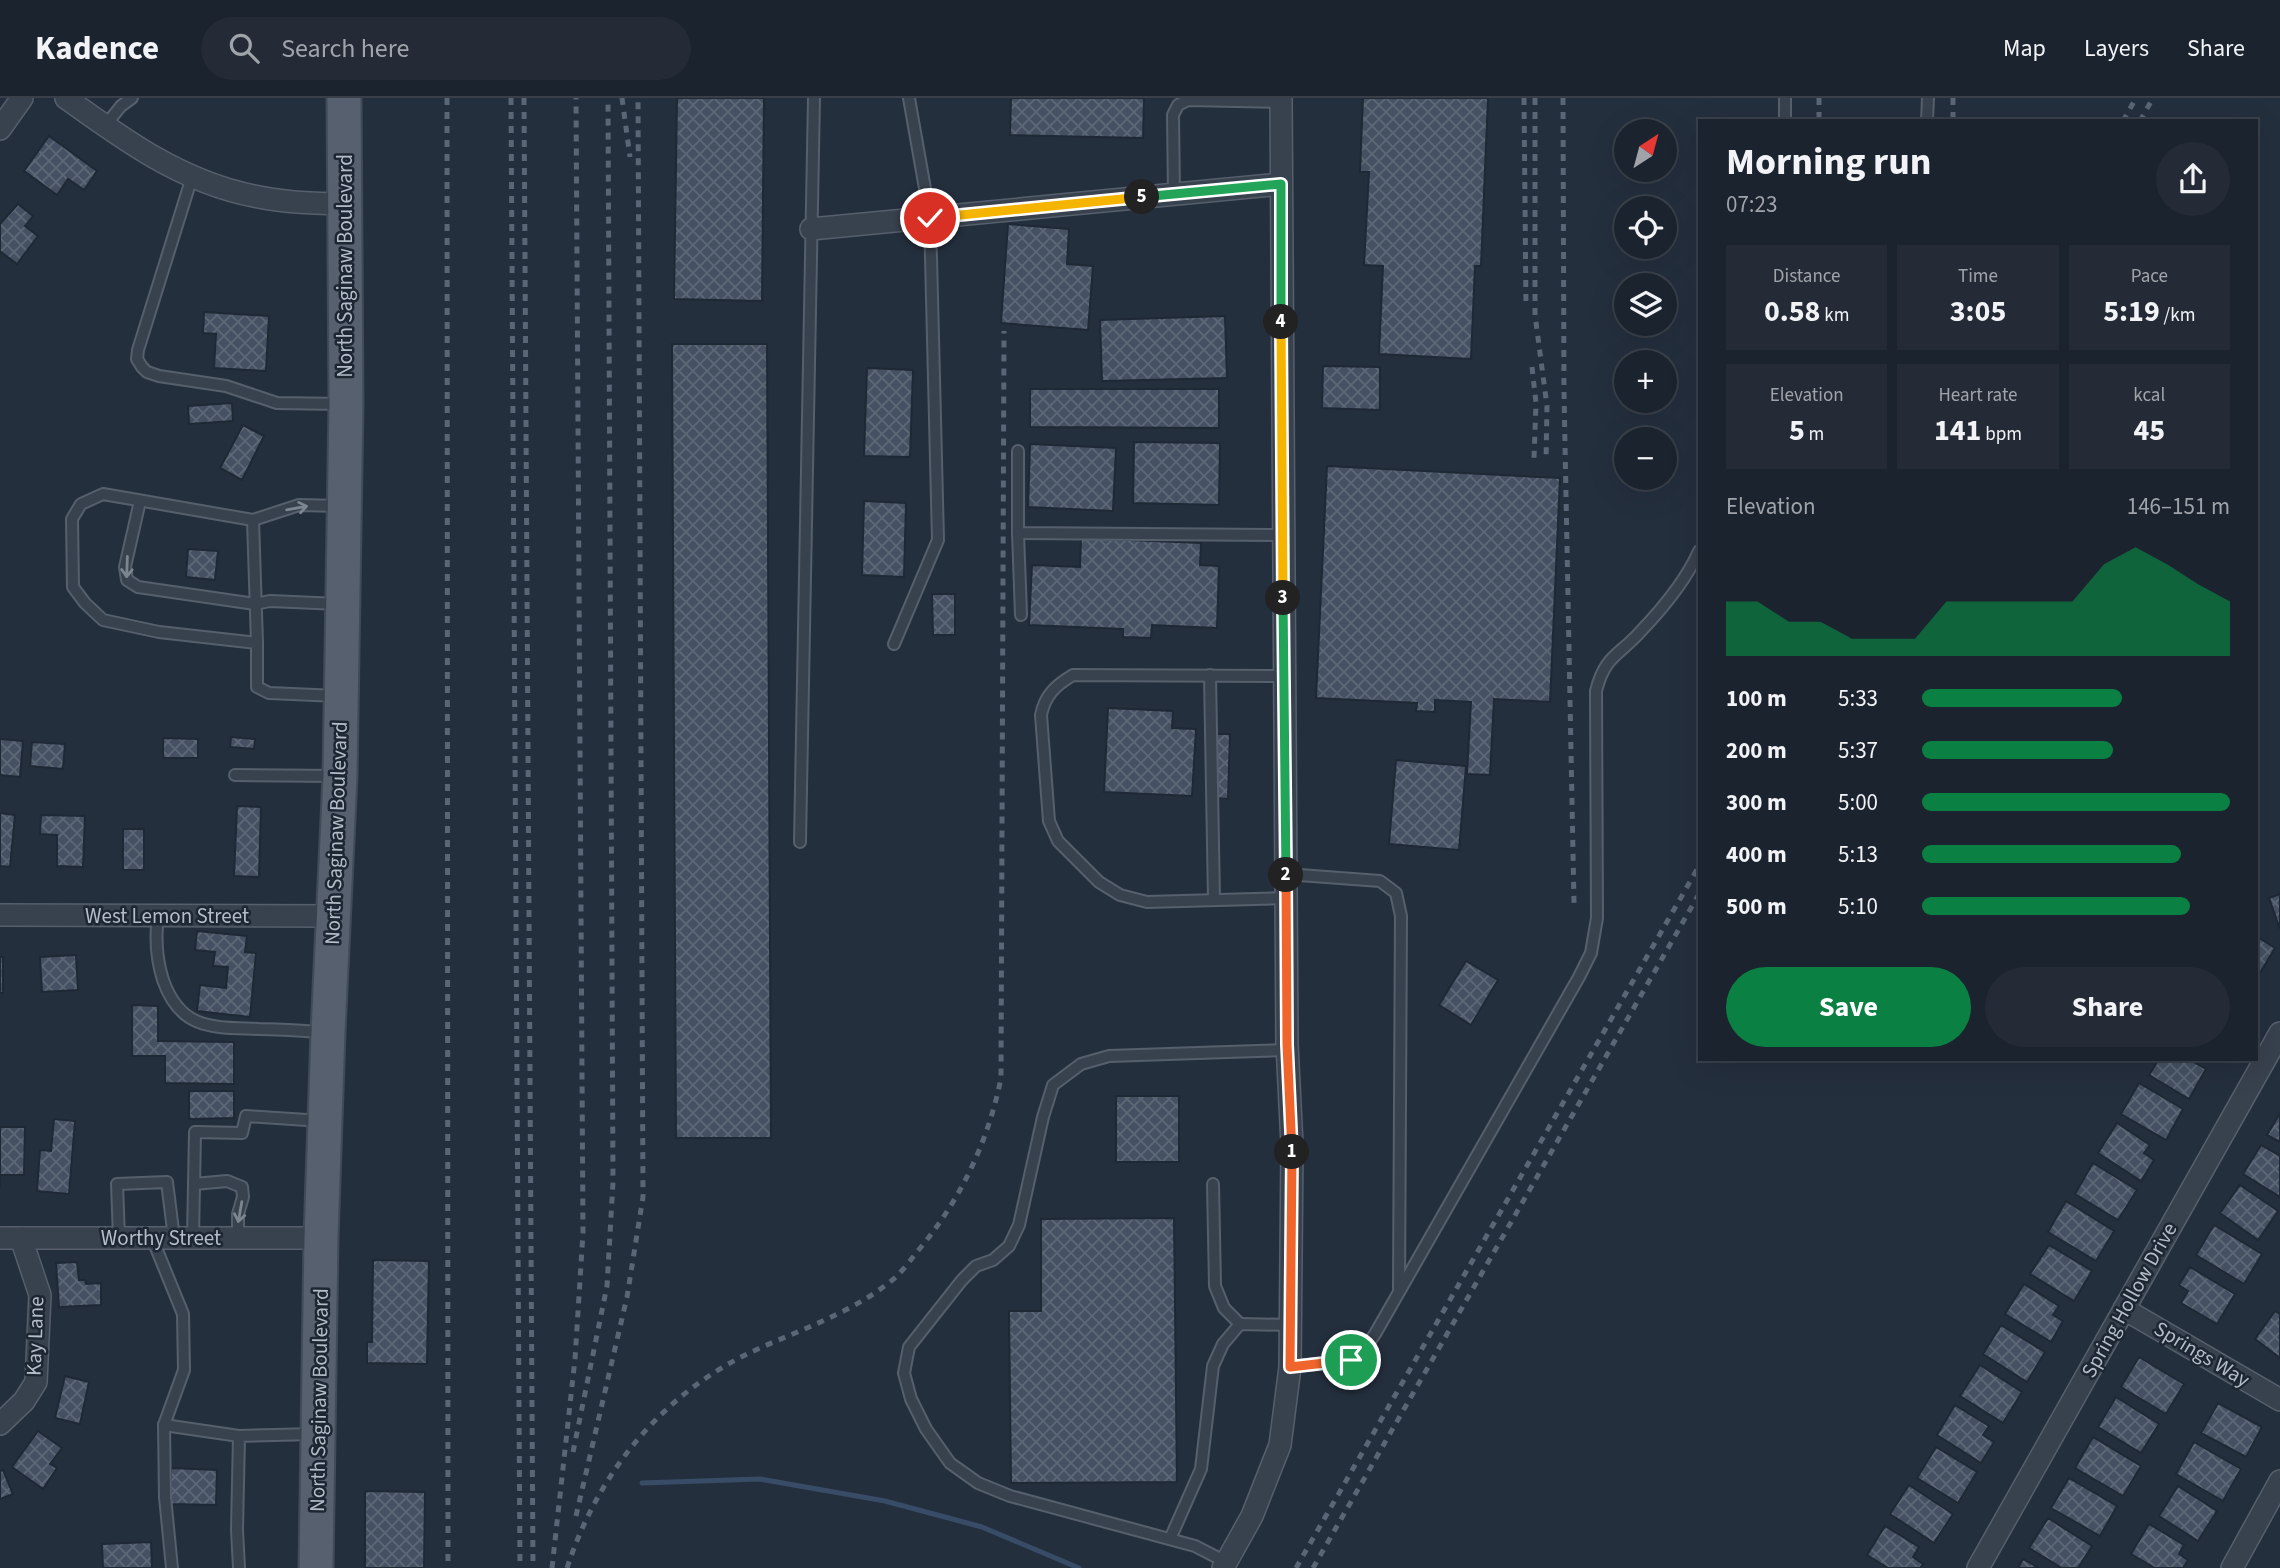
<!DOCTYPE html>
<meta charset="utf-8">
<style>
body{margin:0;font-family:"Source Sans 3",sans-serif;background:#242b36;color:#f1f3f6;height:100vh;display:flex;flex-direction:column;font-size:26px;white-space:nowrap}
*{box-sizing:border-box;margin:0}
p{font-size:23px;color:#a0a4aa}
.icon{flex:none;width:38px;height:38px;fill:none;stroke:currentColor;stroke-width:2;stroke-linecap:round;stroke-linejoin:round}
.map{position:relative;flex:1;overflow:hidden}
.side{position:absolute;left:1698px;top:21px;width:560px;height:942px;display:flex;flex-direction:column;background:#1b232e;border-radius:0px;box-shadow:0 7px 28px #0002,0 0 0 2px #39404a}
.side>*{flex:none}
.needle{width:46px;rotate:36deg}
.tools{position:absolute;left:1614px;top:21px;display:grid;gap:14px}
.tools a{display:grid;place-items:center;width:63px;height:63px;border-radius:50%;background:#1b232e;box-shadow:0 7px 28px #0002,0 0 0 2px #39404a;font-size:35px}
.pin{position:absolute;display:grid;place-items:center;width:60px;height:60px;color:#fff;margin:-30px;border:4px solid #fff;border-radius:50%;box-shadow:0 2px 7px #0007}
.km{position:absolute;width:35px;height:35px;margin:-18px;border-radius:50%;background:#222;color:#fff;font-size:19px;line-height:35px;text-align:center}
.round{display:grid;place-items:center;flex:none;width:74px;height:74px;border-radius:37px;background:#242b36}
.overview{display:flex;align-items:center;justify-content:space-between;height:119px;padding:0 28px}
h1{font-size:38px;font-weight:700;line-height:52px}
.metrics{display:grid;grid-template-columns:repeat(3,1fr);gap:10px;height:119px;padding:7px 28px}
.metrics div{display:grid;align-content:center;border-radius:0px;background:#242b36;text-align:center}
.metrics b{font-size:30px;font-weight:700}
.metrics small{font-size:19px;font-weight:400}
.metrics p{font-size:19px}
.chart{height:196px;padding:14px 28px}
.chart p{display:flex;justify-content:space-between}
.chart svg{width:100%;height:126px;margin-top:7px;fill:#0b8043;opacity:.7}
.cta{display:flex;gap:14px;margin-top:auto;padding:14px 28px}
.cta a{flex:1;height:80px;border-radius:42px;background:#0b8043;color:#fff;font-size:28px;font-weight:700;line-height:80px;text-align:center}
.cta a+a{background:#242b36;color:#f1f3f6}
ul{padding:0 28px;list-style:none;font-size:23px}
li{display:grid;grid-template-columns:112px 84px 1fr;align-items:center;height:52px}
li i{height:18px;border-radius:9px;background:#0b8043}
header{display:flex;align-items:center;gap:42px;box-sizing:border-box;height:98px;padding:0 35px;background:#1b232e;border-bottom:2px solid #39404a}
header strong{font-size:33px}
nav{display:flex;gap:38px;margin-inline-start:auto;font-size:24px}
.search{width:490px;height:63px;background:#242b36;display:flex;align-items:center;gap:18px;box-sizing:border-box;padding:0 24px;border-radius:38px;color:#a0a4aa;font-size:26px}
.map>svg:first-child{display:block}
.lines{fill:none;stroke-linecap:round;stroke-linejoin:round}
.stream{stroke:#394c67;stroke-width:5}
.building{fill:url(#building-cross-hatch);stroke:#1f2835;stroke-width:2}
.service-casing{stroke:#565f6c;stroke-width:14}
.minor-casing{stroke:#565f6c;stroke-width:24}
.primary-casing{stroke:#414a57;stroke-width:37}
.service{stroke:#38414e;stroke-width:10}
.minor{stroke:#38414e;stroke-width:21}
.primary{stroke:#56606e;stroke-width:33}
.rail{stroke:#5a6575;stroke-width:5;stroke-dasharray:7 7;stroke-linecap:butt}
.oneway{stroke:#7c8592}
.split-1-casing{stroke:#fff;stroke-width:14}
.split-2-casing{stroke:#fff;stroke-width:14}
.split-3-casing{stroke:#fff;stroke-width:14}
.split-4-casing{stroke:#fff;stroke-width:14}
.split-5-casing{stroke:#fff;stroke-width:14}
.split-6-casing{stroke:#fff;stroke-width:14}
.split-1{stroke:#f0652b;stroke-width:9}
.split-2{stroke:#f0652b;stroke-width:9}
.split-3{stroke:#22a559;stroke-width:9}
.split-4{stroke:#f5b400;stroke-width:9}
.split-5{stroke:#22a559;stroke-width:9}
.split-6{stroke:#f5b400;stroke-width:9}
.labels{text-anchor:middle;dominant-baseline:central;stroke-width:5;stroke-linejoin:round;paint-order:stroke}
.street-label{font-size:21px;fill:#b4bcc9;stroke:#1d2633}
</style>
<header>
<strong>Kadence</strong>
<div class="search"><svg class="icon" aria-label="search" viewBox="0 0 24 24"><circle cx="10" cy="10" r="6"/><path d="M15 15l6 6"/></svg>Search here</div>
<nav><a>Map</a><a>Layers</a><a>Share</a></nav>
</header>
<div class="map">
<svg width="2280" height="1470" viewBox="0 0 2280 1470">
<defs>
<pattern id="building-cross-hatch" width="8" height="8" patternUnits="userSpaceOnUse" patternTransform="scale(1.75)"><rect width="8" height="8" fill="#455162"/><path d="M0 0l8 8M0 8l8-8" fill="none" stroke="#5d6877"/></pattern>
</defs>
<rect width="100%" height="100%" fill="#242f3e"/>
<g class="lines">
<path class="stream" d="M 642,1385 L 760,1381 L 885,1403 L 982,1429 L 1079,1470"/>
</g>
<g class="building">
<path d="M 677,0 L 764,0 L 762,203 L 674,201 Z"/>
<path d="M 1011,0 L 1144,0 L 1143,40 L 1010,37 Z"/>
<path d="M 1363,0 L 1488,0 L 1481,168 L 1475,168 L 1471,261 L 1379,256 L 1383,168 L 1364,167 L 1369,74 L 1360,74 Z"/>
<path d="M 49,38 L 97,73 L 84,92 L 68,81 L 57,97 L 24,73 Z"/>
<path d="M 18,106 L 33,118 L 25,128 L 38,138 L 17,166 L 1,154 L 0,156 L 0,126 Z"/>
<path d="M 1008,126 L 1069,131 L 1067,166 L 1093,168 L 1088,232 L 1001,225 Z"/>
<path d="M 204,214 L 269,218 L 266,273 L 214,270 L 216,236 L 203,235 Z"/>
<path d="M 1225,218 L 1227,280 L 1102,283 L 1100,222 Z"/>
<path d="M 672,246 L 767,246 L 771,1040 L 676,1040 Z"/>
<path d="M 1323,268 L 1380,269 L 1380,312 L 1322,310 Z"/>
<path d="M 867,270 L 913,272 L 910,359 L 864,358 Z"/>
<path d="M 1030,291 L 1219,291 L 1219,330 L 1030,329 Z"/>
<path d="M 232,305 L 233,323 L 189,326 L 188,308 Z"/>
<path d="M 243,327 L 264,338 L 242,382 L 220,370 Z"/>
<path d="M 1134,344 L 1220,345 L 1219,407 L 1133,405 Z"/>
<path d="M 1030,346 L 1116,350 L 1113,413 L 1028,409 Z"/>
<path d="M 1327,368 L 1560,380 L 1550,604 L 1494,601 L 1490,677 L 1467,676 L 1471,604 L 1435,602 L 1435,614 L 1416,613 L 1417,605 L 1316,600 Z"/>
<path d="M 864,403 L 906,405 L 904,479 L 862,477 Z"/>
<path d="M 1081,440 L 1201,445 L 1200,467 L 1219,468 L 1217,530 L 1152,527 L 1151,540 L 1123,539 L 1123,531 L 1029,527 L 1032,467 L 1080,469 Z"/>
<path d="M 188,451 L 218,453 L 215,482 L 186,479 Z"/>
<path d="M 932,496 L 955,496 L 955,537 L 933,537 Z"/>
<path d="M 1108,610 L 1173,613 L 1172,630 L 1196,631 L 1192,698 L 1104,694 Z"/>
<path d="M 1215,636 L 1230,636 L 1228,701 L 1213,700 Z"/>
<path d="M 231,639 L 255,641 L 254,651 L 230,649 Z"/>
<path d="M 163,640 L 198,641 L 198,660 L 163,660 Z"/>
<path d="M 0,641 L 23,643 L 20,679 L 0,677 Z"/>
<path d="M 32,644 L 65,646 L 63,671 L 30,668 Z"/>
<path d="M 1396,662 L 1466,668 L 1459,752 L 1389,746 Z"/>
<path d="M 237,708 L 261,709 L 259,779 L 234,778 Z"/>
<path d="M 0,715 L 15,717 L 10,769 L 0,768 Z"/>
<path d="M 41,717 L 85,718 L 83,769 L 57,768 L 57,737 L 40,736 Z"/>
<rect x="123" y="731" width="21" height="41"/>
<path d="M 2280,796 L 2280,831 L 2269,800 Z"/>
<path d="M 197,833 L 247,838 L 245,854 L 256,855 L 250,919 L 197,913 L 200,887 L 226,890 L 228,869 L 213,868 L 215,854 L 195,852 Z"/>
<path d="M 2256,838 L 2275,850 L 2257,880 L 2256,880 Z"/>
<path d="M 76,857 L 78,892 L 42,894 L 40,859 Z"/>
<rect x="0" y="859" width="3" height="36"/>
<path d="M 1466,863 L 1498,882 L 1471,927 L 1439,907 Z"/>
<path d="M 132,907 L 158,908 L 158,943 L 234,944 L 234,986 L 165,985 L 165,958 L 132,958 Z"/>
<path d="M 2159,961 L 2188,961 L 2206,971 L 2189,1001 L 2149,977 Z"/>
<path d="M 2139,985 L 2183,1011 L 2166,1042 L 2121,1016 Z"/>
<path d="M 189,993 L 234,993 L 234,1020 L 189,1021 Z"/>
<rect x="1116" y="998" width="63" height="66"/>
<path d="M 2280,1015 L 2280,1044 L 2267,1037 Z"/>
<path d="M 54,1021 L 75,1023 L 69,1096 L 37,1093 L 40,1052 L 51,1053 Z"/>
<path d="M 2117,1025 L 2150,1047 L 2144,1055 L 2154,1062 L 2141,1083 L 2098,1055 Z"/>
<path d="M 0,1029 L 25,1029 L 24,1077 L 0,1077 L 0,1089 Z"/>
<path d="M 2261,1047 L 2280,1058 L 2280,1099 L 2243,1076 Z"/>
<path d="M 2093,1065 L 2137,1092 L 2118,1122 L 2075,1096 Z"/>
<path d="M 2240,1087 L 2278,1113 L 2258,1142 L 2220,1115 Z"/>
<path d="M 2066,1103 L 2114,1133 L 2096,1163 L 2048,1134 Z"/>
<path d="M 1174,1120 L 1177,1384 L 1011,1385 L 1009,1213 L 1041,1213 L 1041,1121 Z"/>
<path d="M 2214,1127 L 2262,1156 L 2244,1186 L 2196,1157 Z"/>
<path d="M 2049,1147 L 2092,1173 L 2074,1203 L 2030,1176 Z"/>
<path d="M 373,1162 L 429,1163 L 427,1266 L 367,1265 L 367,1244 L 372,1244 Z"/>
<path d="M 77,1164 L 79,1182 L 85,1182 L 86,1186 L 101,1185 L 101,1207 L 59,1209 L 56,1165 Z"/>
<path d="M 2190,1169 L 2235,1196 L 2217,1226 L 2181,1205 L 2188,1193 L 2179,1187 Z"/>
<path d="M 2024,1186 L 2059,1208 L 2053,1217 L 2063,1223 L 2051,1244 L 2005,1216 Z"/>
<path d="M 2275,1213 L 2280,1216 L 2280,1260 L 2255,1241 Z"/>
<path d="M 2001,1227 L 2045,1254 L 2027,1284 L 1983,1256 Z"/>
<path d="M 2139,1259 L 2184,1286 L 2166,1316 L 2121,1289 Z"/>
<path d="M 1980,1267 L 2022,1294 L 2003,1325 L 1960,1298 Z"/>
<path d="M 65,1278 L 89,1284 L 80,1326 L 55,1320 Z"/>
<path d="M 2116,1299 L 2159,1326 L 2141,1355 L 2098,1329 Z"/>
<path d="M 2218,1305 L 2262,1329 L 2246,1359 L 2201,1335 Z"/>
<path d="M 1955,1307 L 1989,1328 L 1983,1337 L 1994,1344 L 1981,1365 L 1937,1337 Z"/>
<path d="M 38,1333 L 62,1350 L 50,1366 L 57,1370 L 43,1391 L 12,1369 Z"/>
<path d="M 2093,1339 L 2141,1368 L 2123,1398 L 2075,1370 Z"/>
<path d="M 2194,1344 L 2241,1371 L 2223,1403 L 2176,1376 Z"/>
<path d="M 1936,1349 L 1977,1374 L 1958,1405 L 1917,1380 Z"/>
<path d="M 171,1370 L 217,1372 L 216,1407 L 170,1406 Z"/>
<path d="M 3,1372 L 13,1396 L 0,1401 L 0,1373 Z"/>
<path d="M 2069,1380 L 2117,1408 L 2100,1438 L 2051,1410 Z"/>
<path d="M 1909,1387 L 1953,1416 L 1934,1445 L 1890,1416 Z"/>
<path d="M 2178,1388 L 2217,1413 L 2198,1443 L 2159,1418 Z"/>
<path d="M 365,1393 L 425,1394 L 424,1470 L 365,1470 Z"/>
<path d="M 2048,1420 L 2092,1448 L 2078,1470 L 2062,1470 L 2029,1450 Z"/>
<path d="M 2149,1426 L 2184,1447 L 2179,1456 L 2188,1462 L 2183,1470 L 2155,1470 L 2131,1456 Z"/>
<path d="M 1885,1428 L 1919,1449 L 1913,1459 L 1923,1466 L 1920,1470 L 1888,1470 L 1867,1457 Z"/>
<path d="M 151,1444 L 152,1470 L 103,1470 L 102,1446 Z"/>
<path d="M 2023,1461 L 2039,1470 L 2018,1470 Z"/>
</g>
<g class="lines">
<defs>
<g id="service">
<path d="M 1785,0 L 1785,23"/>
<path d="M 1927,23 L 1928,0"/>
<path d="M 105,28 L 121,8 L 132,0"/>
<path d="M 192,79 L 138,252 L 137,261 L 142,269 L 147,274 L 159,278 L 226,288 L 277,305 L 342,306"/>
<path d="M 1174,96 L 1173,17 L 1178,7 L 1188,2 L 1281,4"/>
<path d="M 1018,353 L 1018,435 L 1282,437"/>
<path d="M 140,403 L 125,469 L 127,482 L 138,489 L 255,506 L 270,503 L 339,506"/>
<path d="M 253,422 L 257,545"/>
<path d="M 1018,435 L 1021,517"/>
<path d="M 894,546 L 938,442 L 930,119 L 909,0"/>
<path d="M 1210,577 L 1214,802"/>
<path d="M 1284,578 L 1073,577 C 1056,587 1045,597 1041,617 L 1049,723 L 1058,743 L 1099,784 L 1120,797 L 1147,804 L 1286,800"/>
<path d="M 338,598 L 269,595 L 257,589 L 257,545 L 159,534 L 103,522 L 85,505 L 73,489 L 72,421 L 81,406 L 103,396 L 253,422 L 299,407 L 341,408"/>
<path d="M 235,677 L 337,678"/>
<path d="M 800,744 L 814,0"/>
<path d="M 1286,776 L 1380,783 L 1396,795 L 1401,818 L 1399,1191"/>
<path d="M 158,818 C 155,840 156,860 163,882 C 181,933 213,929 259,931 C 281,931 302,933 324,934"/>
<path d="M 194,1086 L 227,1083 L 242,1089 L 243,1099 L 238,1116 L 238,1140"/>
<path d="M 1213,1086 L 1215,1188 L 1224,1210 L 1240,1226"/>
<path d="M 119,1140 L 117,1086 L 167,1084 L 174,1140"/>
<path d="M 152,1140 L 183,1216 L 184,1272 L 164,1327 L 165,1399 L 172,1470"/>
<path d="M 193,1140 L 195,1034 L 242,1035 L 246,1018 L 322,1023"/>
<path d="M 1290,1269 L 1351,1262 L 1361,1256 L 1375,1236 L 1579,879 L 1591,855 L 1597,820 L 1596,593 C 1605,557 1619,558 1641,533 C 1662,511 1687,480 1699,453"/>
<path d="M 164,1327 L 239,1338"/>
<path d="M 1170,1441 L 1201,1371 L 1213,1268 L 1223,1246 L 1240,1226 L 1291,1227"/>
<path d="M 1226,1464 L 1195,1448 L 1010,1398 L 978,1385 L 950,1365 L 926,1331 L 911,1301 L 904,1275 L 909,1249 L 962,1182 L 976,1168 L 993,1162 L 1009,1148 L 1019,1127 L 1043,1019 L 1053,987 L 1081,966 L 1109,958 L 1288,952"/>
<path d="M 239,1470 L 237,1432 L 239,1338 L 314,1336"/>
</g>
<g id="minor">
<path d="M 66,0 C 124,42 182,84 254,98 C 284,105 314,105 345,106"/>
<path d="M 0,31 L 22,0"/>
<path d="M 811,131 L 1281,86"/>
<path d="M 0,817 L 333,818"/>
<path d="M 0,1140 L 321,1140"/>
<path d="M 2124,1211 L 2280,1302"/>
<path d="M 0,1326 L 24,1303 L 36,1284 L 40,1197 L 21,1140"/>
<path d="M 1223,1470 L 1252,1418 L 1280,1347 L 1290,1269 L 1292,1047 L 1287,946 L 1281,0"/>
<path d="M 1978,1470 L 2280,935"/>
<path d="M 2232,1470 L 2280,1383"/>
</g>
<path id="primary" d="M 316,1470 L 321,1140 L 328,934 L 340,678 L 346,306 L 344,0"/>
</defs>
<use href="#service" class="service-casing"/>
<use href="#minor" class="minor-casing"/>
<use href="#primary" class="primary-casing"/>
<use href="#service" class="service"/>
<use href="#minor" class="minor"/>
<use href="#primary" class="primary"/>
<g class="rail">
<path d="M 447,0 L 448,1470"/>
<path d="M 511,0 L 520,1470"/>
<path d="M 524,0 L 533,1470"/>
<path d="M 622,0 L 630,59"/>
<path d="M 1524,0 L 1526,210"/>
<path d="M 1535,0 L 1535,217 L 1547,308 L 1546,363"/>
<path d="M 1563,0 L 1564,295 L 1574,805"/>
<path d="M 1819,0 L 1819,23"/>
<path d="M 1953,0 L 1953,23"/>
<path d="M 2123,23 L 2136,0"/>
<path d="M 2140,23 L 2153,0"/>
<path d="M 1532,269 L 1536,305 L 1534,360"/>
<path d="M 573,1354 L 607,1188 L 613,1084 L 608,0"/>
<path d="M 576,1418 L 627,1199 L 643,1099 L 638,0"/>
<path d="M 552,1470 L 575,1261 L 583,1135 L 576,0"/>
<path d="M 567,1470 C 599,1372 665,1292 760,1250 C 807,1229 856,1213 896,1179 C 903,1172 910,1163 916,1155 C 959,1105 988,1045 1001,980 L 1004,233"/>
<path d="M 1296,1470 L 1699,768"/>
<path d="M 1313,1470 L 1699,796"/>
</g>
</g>
<defs><path id="oneway-shaft" d="M-6 0H5M1.5-3L5.5 0L1.5 3" fill="none" stroke-width="1.6" stroke-linecap="round" stroke-linejoin="round" transform="scale(1.75)"/></defs>
<g class="oneway">
<use href="#oneway-shaft" transform="translate(297 410) rotate(-10)"/>
<use href="#oneway-shaft" transform="translate(127 469) rotate(92)"/>
<use href="#oneway-shaft" transform="translate(240 1114) rotate(100)"/>
</g>
<g class="lines">
<defs>
<path id="split-1" d="M 1292,1054 L 1290,1269 L 1351,1262"/>
<path id="split-2" d="M 1286,777 L 1287,946 L 1292,1054"/>
<path id="split-3" d="M 1283,500 L 1286,777"/>
<path id="split-4" d="M 1281,224 L 1283,500"/>
<path id="split-5" d="M 1142,99 L 1281,86 L 1281,224"/>
<path id="split-6" d="M 930,120 L 1142,99"/>
</defs>
<use href="#split-1" class="split-1-casing"/>
<use href="#split-2" class="split-2-casing"/>
<use href="#split-3" class="split-3-casing"/>
<use href="#split-4" class="split-4-casing"/>
<use href="#split-5" class="split-5-casing"/>
<use href="#split-6" class="split-6-casing"/>
<use href="#split-1" class="split-1"/>
<use href="#split-2" class="split-2"/>
<use href="#split-3" class="split-3"/>
<use href="#split-4" class="split-4"/>
<use href="#split-5" class="split-5"/>
<use href="#split-6" class="split-6"/>
</g>
<g class="labels">
<g class="street-label">
<text transform="translate(345 168) rotate(-90)">North Saginaw Boulevard</text>
<text transform="translate(336 735) rotate(-88)">North Saginaw Boulevard</text>
<text x="167" y="818">West Lemon Street</text>
<text x="161" y="1140">Worthy Street</text>
<text transform="translate(2129 1202) rotate(-61)">Spring Hollow Drive</text>
<text transform="translate(35 1238) rotate(-88)">Kay Lane</text>
<text transform="translate(2202 1256) rotate(31)">Springs Way</text>
<text transform="translate(319 1302) rotate(-89)">North Saginaw Boulevard</text>
</g>
</g>
</svg>
<div class="tools">
<a><svg class="needle" viewBox="-14 -14 28 28"><path d="M0-13l5 13h-10z" fill="#e53935"/><path d="M0 13l5-13h-10z" fill="#a0a4aa"/></svg></a>
<a><svg class="icon" aria-label="locate" viewBox="0 0 24 24"><circle cx="12" cy="12" r="6"/><path d="M12 2v4M12 18v4M2 12h4M18 12h4"/></svg></a>
<a><svg class="icon" aria-label="layers" viewBox="0 0 24 24"><path d="M12 4l9 5-9 5-9-5zM3 14l9 5 9-5"/></svg></a>
<a>+</a>
<a>−</a>
</div>
<div class="pin" style="left:1351px;top:1262px;background:#1e9e55"><svg class="icon" aria-label="arrive" viewBox="0 0 24 24"><path d="M6 21V4h12l-3 4 3 4H6"/></svg></div>
<div class="pin" style="left:930px;top:120px;background:#d93025"><svg class="icon" aria-label="check" viewBox="0 0 24 24"><path d="M5 12l5 5 9-10"/></svg></div>
<b class="km" style="left:1292px;top:1054px">1</b>
<b class="km" style="left:1286px;top:777px">2</b>
<b class="km" style="left:1283px;top:500px">3</b>
<b class="km" style="left:1281px;top:224px">4</b>
<b class="km" style="left:1142px;top:99px">5</b>
<section class="side">
<div class="overview"><div><h1>Morning run</h1><p>07:23</p></div><a class="round"><svg class="icon" aria-label="share" viewBox="0 0 24 24"><path d="M12 15V3M7 8l5-5 5 5M5 13v7h14v-7"/></svg></a></div>
<div class="metrics">
<div><p>Distance</p><b>0.58<small> km</small></b></div>
<div><p>Time</p><b>3:05</b></div>
<div><p>Pace</p><b>5:19<small> /km</small></b></div>
</div>
<div class="metrics">
<div><p>Elevation</p><b>5<small> m</small></b></div>
<div><p>Heart rate</p><b>141<small> bpm</small></b></div>
<div><p>kcal</p><b>45</b></div>
</div>
<div class="chart"><p><span>Elevation</span>146–151 m</p>
<svg viewBox="0 0 160 44" preserveAspectRatio="none"><path d="M0 44V25L10 25L20 32L30 32L40 38L50 38L60 38L70 25L80 25L90 25L100 25L110 25L120 12L130 6L140 12L150 19L160 25V44z"/></svg>
</div>
<ul>
<li><b>100 m</b>5:33<i style="width:65%"></i></li>
<li><b>200 m</b>5:37<i style="width:62%"></i></li>
<li><b>300 m</b>5:00<i style="width:100%"></i></li>
<li><b>400 m</b>5:13<i style="width:84%"></i></li>
<li><b>500 m</b>5:10<i style="width:87%"></i></li>
</ul>
<div class="cta"><a>Save</a><a>Share</a></div>
</section>
</div>
